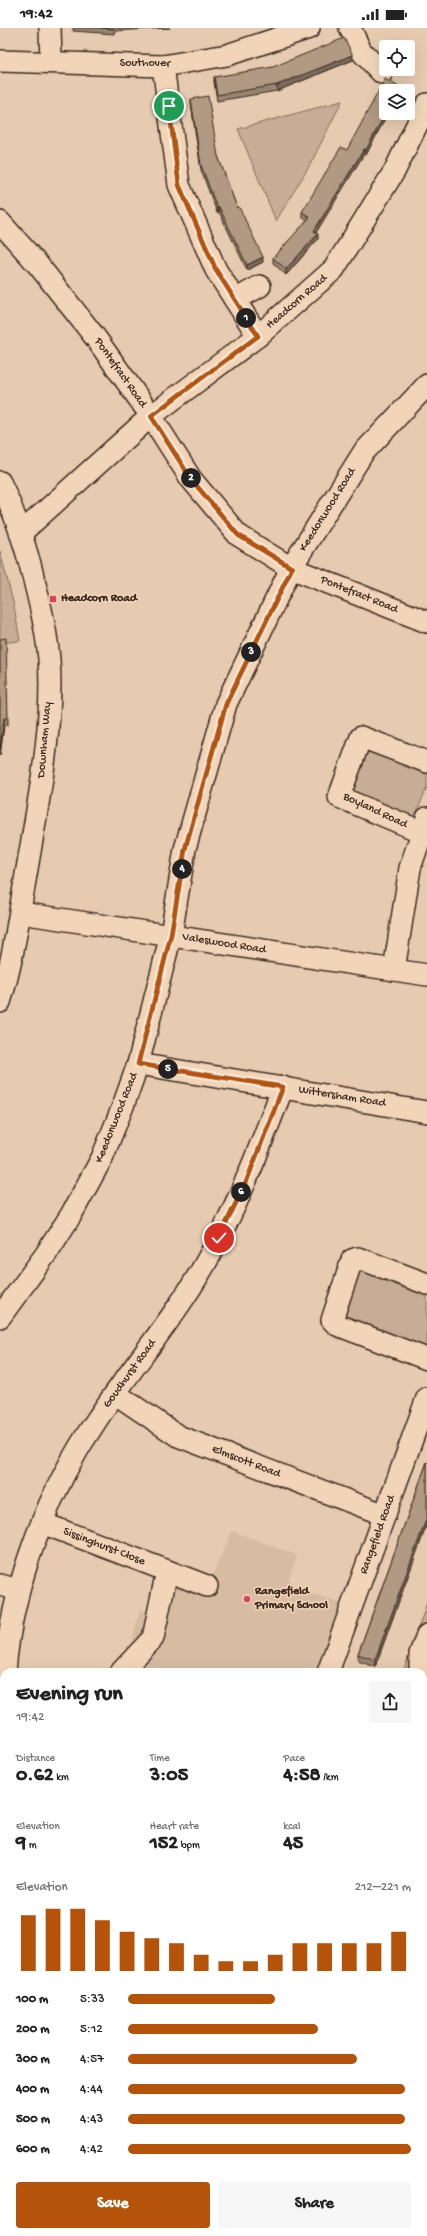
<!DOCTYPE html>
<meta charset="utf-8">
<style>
body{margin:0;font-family:"Gochi Hand",sans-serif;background:#f6f6f6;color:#222;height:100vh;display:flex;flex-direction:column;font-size:15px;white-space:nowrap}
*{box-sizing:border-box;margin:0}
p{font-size:13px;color:#767676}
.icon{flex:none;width:22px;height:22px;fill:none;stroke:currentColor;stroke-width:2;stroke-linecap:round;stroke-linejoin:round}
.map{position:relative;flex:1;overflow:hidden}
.sheet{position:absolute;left:0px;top:1640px;width:427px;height:568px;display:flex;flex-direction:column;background:#fff;border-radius:12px 12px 0 0;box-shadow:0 4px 16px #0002}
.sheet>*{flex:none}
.controls{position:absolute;left:379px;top:12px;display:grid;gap:8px}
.controls a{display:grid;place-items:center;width:36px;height:36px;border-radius:4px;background:#fff;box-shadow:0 4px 16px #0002;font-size:20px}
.pin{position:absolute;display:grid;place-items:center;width:34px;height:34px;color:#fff;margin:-17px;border:2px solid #fff;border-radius:50%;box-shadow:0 1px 4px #0007}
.km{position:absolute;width:20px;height:20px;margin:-10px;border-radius:50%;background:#222;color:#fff;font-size:11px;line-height:20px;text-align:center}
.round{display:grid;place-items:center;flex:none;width:42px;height:42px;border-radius:4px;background:#f6f6f6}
.headline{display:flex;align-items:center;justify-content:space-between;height:68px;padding:0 16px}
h1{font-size:22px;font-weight:700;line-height:30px}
.stats{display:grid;grid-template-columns:repeat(3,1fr);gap:6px;height:68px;padding:4px 16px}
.stats div{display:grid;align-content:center}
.stats b{font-size:20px;font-weight:700}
.stats small{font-size:11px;font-weight:400}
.stats p{font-size:11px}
.chart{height:112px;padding:8px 16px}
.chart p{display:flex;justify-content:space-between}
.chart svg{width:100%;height:72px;margin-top:4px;stroke:#b45309;stroke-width:6}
.primary-button{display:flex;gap:8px;margin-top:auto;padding:8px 16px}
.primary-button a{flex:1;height:46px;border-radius:4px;background:#b45309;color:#fff;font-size:16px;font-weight:700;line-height:46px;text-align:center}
.primary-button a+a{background:#f6f6f6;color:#222}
ul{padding:0 16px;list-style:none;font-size:13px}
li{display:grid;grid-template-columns:64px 48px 1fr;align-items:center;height:30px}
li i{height:10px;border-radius:5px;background:#b45309}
.status{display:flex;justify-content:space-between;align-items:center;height:28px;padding:0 20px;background:#fff;direction:ltr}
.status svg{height:11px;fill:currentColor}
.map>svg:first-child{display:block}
.built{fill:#d7bca2}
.green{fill:#c7ad95;stroke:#816c5a}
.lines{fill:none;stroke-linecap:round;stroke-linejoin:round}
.river{stroke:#9c8570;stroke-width:28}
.minor-casing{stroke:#3b2a1e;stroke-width:24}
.path{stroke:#3b2a1e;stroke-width:2.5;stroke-dasharray:1 3;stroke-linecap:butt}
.minor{stroke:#f2d5b9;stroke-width:21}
.wall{fill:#988471;stroke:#3b2a1e}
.shaded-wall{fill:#7c6b5c;stroke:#3b2a1e}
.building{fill:#b19983;stroke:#3b2a1e}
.route-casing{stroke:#fff;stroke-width:8}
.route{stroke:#b45309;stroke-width:5}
.poi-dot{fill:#d1495b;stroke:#f2d5b9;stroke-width:1.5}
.labels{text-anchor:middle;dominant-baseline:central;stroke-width:3;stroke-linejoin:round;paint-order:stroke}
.street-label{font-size:12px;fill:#3b2a1e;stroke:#f2d5b9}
.poi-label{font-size:12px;font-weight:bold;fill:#3b2a1e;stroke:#f2d5b9;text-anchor:start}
</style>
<div class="status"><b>19:42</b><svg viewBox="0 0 49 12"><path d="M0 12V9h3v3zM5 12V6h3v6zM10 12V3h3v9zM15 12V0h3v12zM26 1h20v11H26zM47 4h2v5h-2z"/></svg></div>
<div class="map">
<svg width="427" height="2208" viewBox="0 0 427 2208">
<rect width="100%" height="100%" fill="#e7cbb0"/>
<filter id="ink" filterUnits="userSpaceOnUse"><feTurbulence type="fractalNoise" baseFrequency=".025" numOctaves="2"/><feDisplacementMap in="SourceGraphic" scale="8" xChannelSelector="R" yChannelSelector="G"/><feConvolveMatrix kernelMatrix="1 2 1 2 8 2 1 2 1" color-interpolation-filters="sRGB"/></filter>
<g filter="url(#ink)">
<path class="built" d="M 232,1503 L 297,1527 L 289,1551 L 296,1561 L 340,1575 L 315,1644 L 113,1644 L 130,1621 L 140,1581 L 159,1588 L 172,1561 L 176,1559 L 182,1559 L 204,1567 Z"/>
<g class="green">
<path d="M 342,73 L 310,137 L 276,193 L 238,101 Z"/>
<path d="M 0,523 L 14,578 L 20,613 L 0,615 Z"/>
<path d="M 373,722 L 427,742 L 427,759 L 413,794 L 357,768 L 352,758 L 366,725 Z"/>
<path d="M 357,1236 L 427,1261 L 427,1324 L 339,1292 Z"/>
<path d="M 427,1575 L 427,1708 L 423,1708 L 423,1644 L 403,1644 Z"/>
<path d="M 427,1796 L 427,2208 L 205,2208 L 206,2204 L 423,2204 L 423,1797 Z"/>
</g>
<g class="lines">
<g class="river">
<path d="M 423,1869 L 427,1859"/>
<path d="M 304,2208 L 305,2204"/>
</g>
<defs>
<g id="minor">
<path d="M 50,0 L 51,34"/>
<path d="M 350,0 L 361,23 L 382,45"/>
<path d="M 0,33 L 163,38 L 227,27 L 309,0"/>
<path d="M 163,38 L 179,157 L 216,242 L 258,308"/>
<path d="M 0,194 L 39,238 L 95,309 L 151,388 L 191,451 L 238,507 L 291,540 L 427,594"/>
<path d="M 235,272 L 260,258"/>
<path d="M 0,454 C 13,480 22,508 30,536 C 38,568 46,598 49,631 C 54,697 38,776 27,841 C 19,886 14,930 0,974"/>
<path d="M 21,505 L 151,388 L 258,308 L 334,241 L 395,142 L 427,76"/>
<path d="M 422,804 L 339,769 L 361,709 L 427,734"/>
<path d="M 21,885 L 427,947"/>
<path d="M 394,942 L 410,840 L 427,790"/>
<path d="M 138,1036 L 427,1084"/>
<path d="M 427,1256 L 358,1230 L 352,1232 L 332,1292 L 337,1297 L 427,1331"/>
<path d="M 0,1289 L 46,1226 L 71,1187 L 102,1130 L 123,1078 L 138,1036 L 171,907 L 185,821 L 226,676 L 291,540 L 363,425 L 427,357"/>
<path d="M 116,1366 L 178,1408 L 385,1487"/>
<path d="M 42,1495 L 207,1558"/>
<path d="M 0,1557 L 19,1562"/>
<path d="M 5,1644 C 11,1559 48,1463 96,1393 C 131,1340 173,1292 205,1236 C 237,1180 260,1119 283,1059"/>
<path d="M 121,1644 L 153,1610 L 167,1543"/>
<path d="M 328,1644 L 427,1370"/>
<path d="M 420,1644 L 420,1626 L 427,1607"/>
<path d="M 4,1655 L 1,1728 L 4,1763"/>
<path d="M 423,1729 L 427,1729"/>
<path d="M 0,1844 L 4,1843"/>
<path d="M 0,2068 L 4,2075"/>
<path d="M 124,2208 L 125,2204"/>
</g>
</defs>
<use href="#minor" class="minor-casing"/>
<g class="path">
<path d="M 423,1808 L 427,1806"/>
<path d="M 274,2208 L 276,2204"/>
</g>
<use href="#minor" class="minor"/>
</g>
<g class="wall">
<path d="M 73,0 L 170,0 L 114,3 L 114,6 L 73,3 Z"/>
<path d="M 353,32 L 277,63 L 217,73 L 214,54 L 214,49 Z"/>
<path d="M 399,63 L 366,127 L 364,126 L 316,204 L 318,211 L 286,247 L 273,235 L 273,230 L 307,193 L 302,189 L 302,184 Z"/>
<path d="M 191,71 L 218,128 L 237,180 L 263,234 L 247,242 L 219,184 L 217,185 L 201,142 L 191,77 Z"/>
<path d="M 0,611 L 8,690 L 8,697 L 4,697 L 0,728 Z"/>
<path d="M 427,1434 L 427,1496 L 375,1639 L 358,1633 L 358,1626 Z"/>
</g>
<g class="shaded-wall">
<path d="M 353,27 L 353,32 L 277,63 L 277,57 Z"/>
<path d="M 386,84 L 386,85 L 388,85 L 366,127 L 366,122 Z"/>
<path d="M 364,121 L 364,126 L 314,208 L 314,203 Z"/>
<path d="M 219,179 L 219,184 L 217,185 L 217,180 Z"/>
<path d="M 318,206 L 318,211 L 286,247 L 286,241 Z"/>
<path d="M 263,229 L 263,234 L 247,242 L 247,237 Z"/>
<path d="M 4,690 L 4,697 L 0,728 L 0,721 Z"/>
<path d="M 427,1489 L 427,1496 L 375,1639 L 375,1632 Z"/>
<path d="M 167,2204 L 170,2204 L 169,2208 L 166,2208 Z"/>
</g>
<g class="building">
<path d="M 101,0 L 114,0 L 114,1 Z"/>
<path d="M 344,10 L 353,27 L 277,57 L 217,67 L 214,49 L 273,39 Z"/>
<path d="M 385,51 L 399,59 L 397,63 L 386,63 L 386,84 L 366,122 L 364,121 L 314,203 L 318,206 L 286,241 L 273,230 L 310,189 L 302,184 L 341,119 L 347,122 Z"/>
<path d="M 208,68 L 218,128 L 237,180 L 239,179 L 263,229 L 247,237 L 219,179 L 217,180 L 201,137 L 191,71 Z"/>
<path d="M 6,610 L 8,690 L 4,690 L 0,721 L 0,611 Z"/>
<path d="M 427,1434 L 427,1489 L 375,1632 L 358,1626 Z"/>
<path d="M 148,2204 L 167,2204 L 166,2208 L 147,2208 Z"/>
</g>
</g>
<g class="lines" filter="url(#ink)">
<defs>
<path id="route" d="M 169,78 L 179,157 L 216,242 L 258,308 L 151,388 L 191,451 L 238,507 L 292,540 L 226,676 L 185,821 L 171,907 L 138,1036 L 283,1059 L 247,1152 L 219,1210"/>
</defs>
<use href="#route" class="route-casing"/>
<use href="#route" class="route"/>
</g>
<g class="poi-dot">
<rect x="49" y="567" width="8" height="8" rx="2"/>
<circle cx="247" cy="1571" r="4"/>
</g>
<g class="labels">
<g class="street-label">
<text x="145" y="36">Southover</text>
<text transform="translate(297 274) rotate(-41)">Headcorn Road</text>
<text transform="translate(120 345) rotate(55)">Pontefract Road</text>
<text transform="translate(328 482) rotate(-58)">Keedonwood Road</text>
<text transform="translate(359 567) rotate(22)">Pontefract Road</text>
<text transform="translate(45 712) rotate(-85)">Downham Way</text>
<text transform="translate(375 783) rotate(25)">Boyland Road</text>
<text transform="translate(224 916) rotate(9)">Valeswood Road</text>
<text transform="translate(342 1069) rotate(9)">Wittersham Road</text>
<text transform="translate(117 1090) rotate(-68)">Keedonwood Road</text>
<text transform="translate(130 1346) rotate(-54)">Goudhurst Road</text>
<text transform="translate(246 1434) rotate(21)">Elmscott Road</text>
<text transform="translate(378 1507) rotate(-70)">Rangefield Road</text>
<text transform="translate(104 1519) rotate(21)">Sissinghurst Close</text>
</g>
<g class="poi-label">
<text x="61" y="571">Headcorn Road</text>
<text x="255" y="1564">Rangefield<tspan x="255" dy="14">Primary School</tspan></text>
</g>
</g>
</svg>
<div class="controls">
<a><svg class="icon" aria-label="locate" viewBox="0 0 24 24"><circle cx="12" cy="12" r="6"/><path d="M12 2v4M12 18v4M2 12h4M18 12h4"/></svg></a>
<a><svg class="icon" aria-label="layers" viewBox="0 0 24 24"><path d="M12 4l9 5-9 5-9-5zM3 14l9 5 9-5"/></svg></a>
</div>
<div class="pin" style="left:169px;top:78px;background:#1e9e55"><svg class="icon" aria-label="arrive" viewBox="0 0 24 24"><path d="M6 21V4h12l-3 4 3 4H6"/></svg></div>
<div class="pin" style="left:219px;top:1210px;background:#d93025"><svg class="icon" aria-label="check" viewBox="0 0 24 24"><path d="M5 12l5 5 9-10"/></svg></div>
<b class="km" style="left:246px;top:290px">1</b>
<b class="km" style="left:191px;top:450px">2</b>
<b class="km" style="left:251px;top:624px">3</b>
<b class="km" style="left:182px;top:841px">4</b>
<b class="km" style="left:168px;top:1041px">5</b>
<b class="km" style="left:241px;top:1164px">6</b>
<section class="sheet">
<div class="headline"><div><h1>Evening run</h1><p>19:42</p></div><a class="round"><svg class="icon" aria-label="share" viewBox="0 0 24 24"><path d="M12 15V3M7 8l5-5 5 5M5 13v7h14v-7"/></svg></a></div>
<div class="stats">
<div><p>Distance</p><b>0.62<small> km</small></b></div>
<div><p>Time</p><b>3:05</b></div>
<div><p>Pace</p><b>4:58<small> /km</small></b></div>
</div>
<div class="stats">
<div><p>Elevation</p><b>9<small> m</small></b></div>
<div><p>Heart rate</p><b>152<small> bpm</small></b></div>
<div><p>kcal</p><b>45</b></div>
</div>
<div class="chart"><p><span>Elevation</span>212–221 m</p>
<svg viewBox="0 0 160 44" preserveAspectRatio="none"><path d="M5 44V10M15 44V6M25 44V6M35 44V13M45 44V20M55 44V24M65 44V27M75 44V34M85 44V38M95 44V38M105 44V34M115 44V27M125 44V27M135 44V27M145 44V27M155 44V20"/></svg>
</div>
<ul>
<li><b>100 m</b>5:33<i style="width:52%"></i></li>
<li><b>200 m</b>5:12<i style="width:67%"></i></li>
<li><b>300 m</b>4:57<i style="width:81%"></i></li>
<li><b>400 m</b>4:44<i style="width:98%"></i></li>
<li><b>500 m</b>4:43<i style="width:98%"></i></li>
<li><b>600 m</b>4:42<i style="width:100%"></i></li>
</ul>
<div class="primary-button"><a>Save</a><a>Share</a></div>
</section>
</div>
